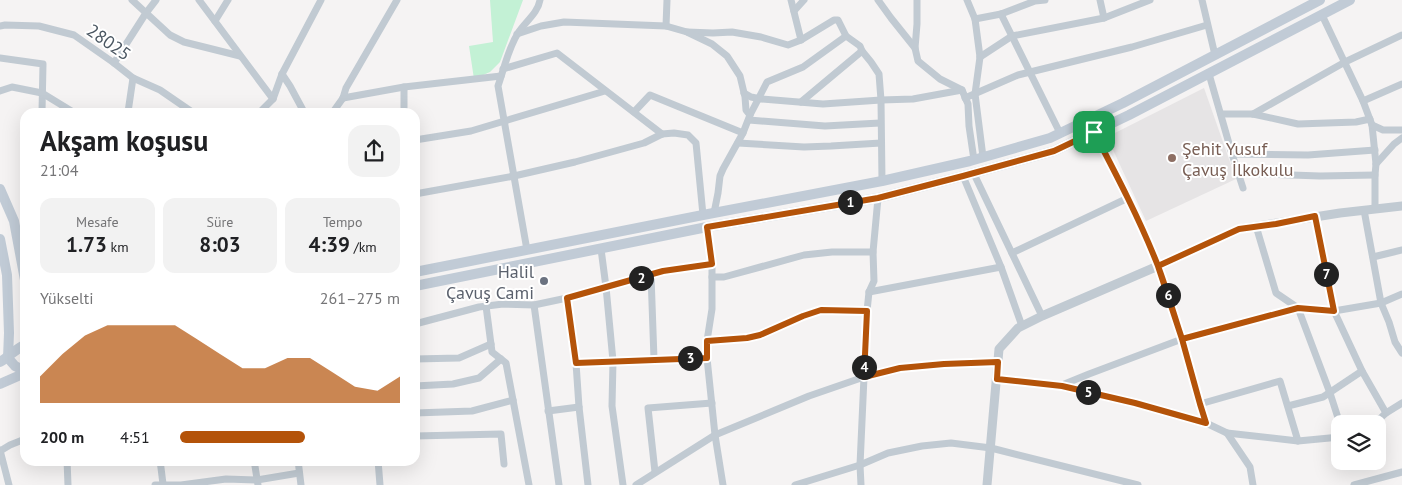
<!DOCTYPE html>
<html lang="tr">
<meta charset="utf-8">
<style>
body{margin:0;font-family:"PT Sans",sans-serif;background:#f2f2f2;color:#202124;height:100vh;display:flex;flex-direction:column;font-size:19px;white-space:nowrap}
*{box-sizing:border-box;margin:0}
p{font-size:16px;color:#757577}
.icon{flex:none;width:28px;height:28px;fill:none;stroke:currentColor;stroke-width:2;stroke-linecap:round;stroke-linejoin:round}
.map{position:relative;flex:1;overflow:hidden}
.panel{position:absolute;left:20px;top:108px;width:400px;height:358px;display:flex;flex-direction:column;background:#fff;border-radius:15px;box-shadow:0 5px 20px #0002}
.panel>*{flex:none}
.controls{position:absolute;left:1331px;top:415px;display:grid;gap:10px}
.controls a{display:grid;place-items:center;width:55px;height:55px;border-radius:10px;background:#fff;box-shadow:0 5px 20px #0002;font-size:25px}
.pin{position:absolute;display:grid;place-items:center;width:42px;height:42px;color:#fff;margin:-21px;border-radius:10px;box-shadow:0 2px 8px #0006}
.km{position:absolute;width:25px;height:25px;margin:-12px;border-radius:50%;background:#222;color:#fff;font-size:14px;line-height:25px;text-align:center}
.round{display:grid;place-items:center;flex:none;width:52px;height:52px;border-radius:15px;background:#f2f2f2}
.overview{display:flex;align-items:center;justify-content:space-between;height:85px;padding:0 20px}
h1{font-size:28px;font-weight:700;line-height:38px}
.stats{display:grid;grid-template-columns:repeat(3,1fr);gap:8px;height:85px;padding:5px 20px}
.stats div{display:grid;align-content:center;border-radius:12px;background:#f2f2f2;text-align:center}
.stats b{font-size:21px;font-weight:700}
.stats small{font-size:14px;font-weight:400}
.stats p{font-size:14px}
.chart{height:140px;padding:10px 20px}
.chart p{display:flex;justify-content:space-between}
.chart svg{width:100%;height:90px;margin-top:5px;fill:#b45309;opacity:.7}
ul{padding:0 20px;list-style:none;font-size:16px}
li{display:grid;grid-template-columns:80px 60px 1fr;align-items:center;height:38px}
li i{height:12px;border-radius:6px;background:#b45309}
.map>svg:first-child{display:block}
.education{fill:#e6e4e5}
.green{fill:#c3f1d5}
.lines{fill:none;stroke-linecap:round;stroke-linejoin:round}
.minor{stroke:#c1cad2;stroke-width:7}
.tertiary{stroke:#c1cad2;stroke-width:9}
.secondary{stroke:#c1cbd6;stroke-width:10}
.route-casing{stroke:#fff;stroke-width:10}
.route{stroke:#b45309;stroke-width:6}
.education-dot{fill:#8d6e63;stroke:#fff;stroke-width:2}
.worship-dot{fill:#6b7280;stroke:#fff;stroke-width:2}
.labels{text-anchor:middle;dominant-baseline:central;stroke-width:4;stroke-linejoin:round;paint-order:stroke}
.street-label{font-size:18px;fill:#4a5661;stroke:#fff}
.education-label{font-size:18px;fill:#785e54;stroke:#fff;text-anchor:start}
.worship-label{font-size:18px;fill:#5b616d;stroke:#fff;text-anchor:end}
</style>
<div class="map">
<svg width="1402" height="485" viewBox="0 0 1402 485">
<rect width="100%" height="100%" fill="#f5f3f3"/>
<path class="education" d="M 1204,88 L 1236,179 L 1146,221 L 1107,137 Z"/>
<path class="green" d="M 490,0 L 523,0 L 500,62 L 490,72 L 474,79 L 469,46 L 493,42 Z"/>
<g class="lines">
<g class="minor">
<path d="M 132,0 L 170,35 L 184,42 L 240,56"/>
<path d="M 199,0 L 273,99"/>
<path d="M 791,0 L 801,40"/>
<path d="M 878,0 L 891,18 L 915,48"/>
<path d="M 917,0 L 917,24 L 915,48 L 918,61 L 940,79 L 962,90 L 968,104 L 969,126 L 974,160"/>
<path d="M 967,0 L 975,19 L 980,57 L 975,94 L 983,157"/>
<path d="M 1100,0 L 1104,18"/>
<path d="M 1202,0 L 1215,55"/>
<path d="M 794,11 L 804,0"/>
<path d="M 1001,14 L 1060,133"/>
<path d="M 1322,15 L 1363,101 L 1372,125 L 1376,164 L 1375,175 L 1375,209"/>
<path d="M 975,19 L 1001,14 L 1035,1 L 1045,0"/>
<path d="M 215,21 L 228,0"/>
<path d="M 0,26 L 5,25 L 39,26 L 74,35 L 114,63 L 133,78 L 160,90 L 192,112"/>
<path d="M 666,26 L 667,0"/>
<path d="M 687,32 L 713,33 L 732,32 L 761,37 L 788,45 L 801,40 L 834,20 L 838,20 L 846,36 L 860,46 L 862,51 L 871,62 L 879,74 L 881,100 L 882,181"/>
<path d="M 517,34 L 541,26 L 564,22 L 666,26 L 687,32 L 712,44 L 727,56 L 740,76 L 745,97 L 746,110 L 750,115"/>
<path d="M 980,57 L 1012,36 L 1104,18 L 1150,0"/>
<path d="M 0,58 L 43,64 L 42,112"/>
<path d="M 114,63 L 146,13 L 156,0"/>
<path d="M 503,69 L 557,53 L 662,134"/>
<path d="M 282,74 L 290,86 L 304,112"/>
<path d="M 1209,74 L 1232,154 L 1243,188"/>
<path d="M 0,91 L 12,87 L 42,93 L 73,112"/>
<path d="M 744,93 L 751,97 L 761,99 L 823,104 L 881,100 L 913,99 L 962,90"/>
<path d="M 343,98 L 404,87 L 501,76"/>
<path d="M 965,98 L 1018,75 L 1132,47 L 1207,25"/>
<path d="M 1363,101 L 1402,84"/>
<path d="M 801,102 L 862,51"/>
<path d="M 128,112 L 133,78"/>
<path d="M 260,112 L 273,99 L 282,74 L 321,0"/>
<path d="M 333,112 L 343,98 L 346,88 L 397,0"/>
<path d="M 404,112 L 404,87"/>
<path d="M 634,112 L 650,95 L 743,133"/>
<path d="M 1221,114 L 1253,114 L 1298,124 L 1356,122 L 1370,119"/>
<path d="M 1253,114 L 1345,62 L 1402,35"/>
<path d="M 749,120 L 825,126 L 880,123"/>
<path d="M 1372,125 L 1383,130 L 1402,130"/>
<path d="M 1094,131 L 1128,198 L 1158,266 L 1182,339 L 1200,404 L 1206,423"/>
<path d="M 415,140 L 471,131 L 605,91"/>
<path d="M 738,143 L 804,147 L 831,146 L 881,143"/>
<path d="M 1232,154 L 1308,155 L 1375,150"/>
<path d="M 1376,164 L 1394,144 L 1402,138"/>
<path d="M 1239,173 L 1320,176 L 1375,175"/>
<path d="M 974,174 L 1042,316"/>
<path d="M 963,176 L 1001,267 L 1022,326"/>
<path d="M 415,194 L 514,176 L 575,162 L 644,143 L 662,134 L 674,133 L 688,135 L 696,143 L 703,215"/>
<path d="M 1364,210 L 1381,303 L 1389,322 L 1395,342 L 1402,353"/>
<path d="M 714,213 L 718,193 L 720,176 L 723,169 L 743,133 L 750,115 L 767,82 L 803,67 L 846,36"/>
<path d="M 1315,216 L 1334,311 L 1362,371 L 1386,413"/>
<path d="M 1256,226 L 1276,293 L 1298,308 L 1334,311 L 1381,303 L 1402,294"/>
<path d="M 707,227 L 712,264 L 712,309 L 707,341 L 707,358 L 715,435 L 723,485"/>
<path d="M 601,249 L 606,287 L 613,361 L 612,406 L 623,485"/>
<path d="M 527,250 L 498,86 C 504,69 508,49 518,33 C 525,22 538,13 540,0"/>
<path d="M 1012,253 L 1128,198"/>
<path d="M 1373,257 L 1402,250"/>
<path d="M 651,275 L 654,359"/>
<path d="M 712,277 L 724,277 L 804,255 L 832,252 L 873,252"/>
<path d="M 869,292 L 1001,267"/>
<path d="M 567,298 L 576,363 L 579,407 L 588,485"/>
<path d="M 534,305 L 559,485"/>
<path d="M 486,306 L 492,352 L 506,363 L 529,485"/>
<path d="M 415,324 L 479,307 L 503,304 L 534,305 L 567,298 L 663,271 L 712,264"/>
<path d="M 707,341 L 747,338 L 760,335 L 803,316 L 821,309 L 867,311"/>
<path d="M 415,359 L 459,358 L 491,344"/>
<path d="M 576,363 L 707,358"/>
<path d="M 997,379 L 1062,385 L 1135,403 L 1206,423 L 1227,433 L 1250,467 L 1253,485"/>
<path d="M 1062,385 L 1089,374 L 1182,339 L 1298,308 L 1330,393 L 1340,424"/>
<path d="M 415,386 L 453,384 L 479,378 L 501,359"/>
<path d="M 1200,404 L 1280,381 L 1298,441"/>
<path d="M 1288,406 L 1323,397 L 1362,371"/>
<path d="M 548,411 L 579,407"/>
<path d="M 415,413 L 472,411 L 513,400"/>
<path d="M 1374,424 L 1386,413 L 1402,403"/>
<path d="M 1227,433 L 1298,441 L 1340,437"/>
<path d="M 415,436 L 501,434 L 504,464"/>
<path d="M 0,450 L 9,485"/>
<path d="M 0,451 L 10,445 L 25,439"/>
<path d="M 67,460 L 68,485"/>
<path d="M 160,460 L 163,484"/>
<path d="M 254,460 L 258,485"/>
<path d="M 298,460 L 301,485"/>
<path d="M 378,460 L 380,485"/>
<path d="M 655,472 L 648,408 L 712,403"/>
<path d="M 155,485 L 181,485 L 226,479 L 257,480 L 299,473"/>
<path d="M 636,485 L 715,435 L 809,396 L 864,377 L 900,368 L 944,364 L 998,362"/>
<path d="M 795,485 L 860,465 L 888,453 L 922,446 L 951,443 L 991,448 L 1138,485"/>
<path d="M 861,485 L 860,465 L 867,311 L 869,292 L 874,281 L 873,252 L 878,198"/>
<path d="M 1354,485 L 1402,472"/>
</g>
<path class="tertiary" d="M 987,485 L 999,349 L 1018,328 L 1042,316 L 1158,266 L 1239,229 L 1340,213 L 1402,206"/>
<g class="secondary">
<path d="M 0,189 L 14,221 L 25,280"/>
<path d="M 0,239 L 7,275 L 9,333 L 8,358 L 15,366 L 25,371"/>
<path d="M 415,272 L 703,215 L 882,181 L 970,161 L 1050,138 L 1123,103 L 1320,0"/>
<path d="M 415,286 L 707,227 L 878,198 L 963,176 L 1054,151 L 1129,115 L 1350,0"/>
<path d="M 0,362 C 9,357 15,349 25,345"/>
<path d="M 0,384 L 25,373"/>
</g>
</g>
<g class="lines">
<defs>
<path id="route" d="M 1094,132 L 1054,151 L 963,176 L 878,198 L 707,227 L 712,264 L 663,271 L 567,298 L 576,363 L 707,358 L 707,341 L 747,338 L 760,335 L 803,316 L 821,310 L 867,311 L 864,377 L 900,368 L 944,364 L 998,362 L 997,379 L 1062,386 L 1135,403 L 1206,423 L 1200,404 L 1182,339 L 1158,266 L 1239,229 L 1276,224 L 1315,216 L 1334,311 L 1298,308 L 1182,339 C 1174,315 1167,290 1158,266 C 1140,220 1117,176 1094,132"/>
</defs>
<use href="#route" class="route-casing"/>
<use href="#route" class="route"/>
</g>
<circle class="education-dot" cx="1172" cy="158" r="5"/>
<circle class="worship-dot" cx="544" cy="281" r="5"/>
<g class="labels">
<g class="street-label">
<text transform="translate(109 42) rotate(35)">28025</text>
</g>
<g class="education-label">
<text x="1182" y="148">Şehit Yusuf<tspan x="1182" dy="21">Çavuş İlkokulu</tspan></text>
</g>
<g class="worship-label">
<text x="534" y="271">Halil<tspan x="534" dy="21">Çavuş Cami</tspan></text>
</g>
</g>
</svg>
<div class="controls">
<a><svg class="icon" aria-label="layers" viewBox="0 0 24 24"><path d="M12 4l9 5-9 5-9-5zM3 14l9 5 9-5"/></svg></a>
</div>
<div class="pin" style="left:1094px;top:132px;background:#1e9e55"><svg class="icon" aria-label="arrive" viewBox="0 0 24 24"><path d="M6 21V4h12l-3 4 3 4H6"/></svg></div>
<b class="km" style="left:850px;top:202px">1</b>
<b class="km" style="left:641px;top:278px">2</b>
<b class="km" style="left:690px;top:358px">3</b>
<b class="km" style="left:864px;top:367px">4</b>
<b class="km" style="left:1088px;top:392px">5</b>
<b class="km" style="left:1168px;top:295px">6</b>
<b class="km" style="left:1326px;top:274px">7</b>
<section class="panel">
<div class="overview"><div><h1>Akşam koşusu</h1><p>21:04</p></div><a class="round"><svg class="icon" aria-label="share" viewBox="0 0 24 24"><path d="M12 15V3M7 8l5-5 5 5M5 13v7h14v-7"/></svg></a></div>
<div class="stats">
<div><p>Mesafe</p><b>1.73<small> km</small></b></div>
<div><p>Süre</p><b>8:03</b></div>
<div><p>Tempo</p><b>4:39<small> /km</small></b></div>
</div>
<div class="chart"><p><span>Yükselti</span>261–275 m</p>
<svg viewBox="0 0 160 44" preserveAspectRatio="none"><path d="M0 44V31L10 20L20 11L30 6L40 6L50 6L60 6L70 13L80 20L90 27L100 27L110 22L120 22L130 29L140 36L150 38L160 31V44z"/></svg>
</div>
<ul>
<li><b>200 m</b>4:51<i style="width:57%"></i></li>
</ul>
</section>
</div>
